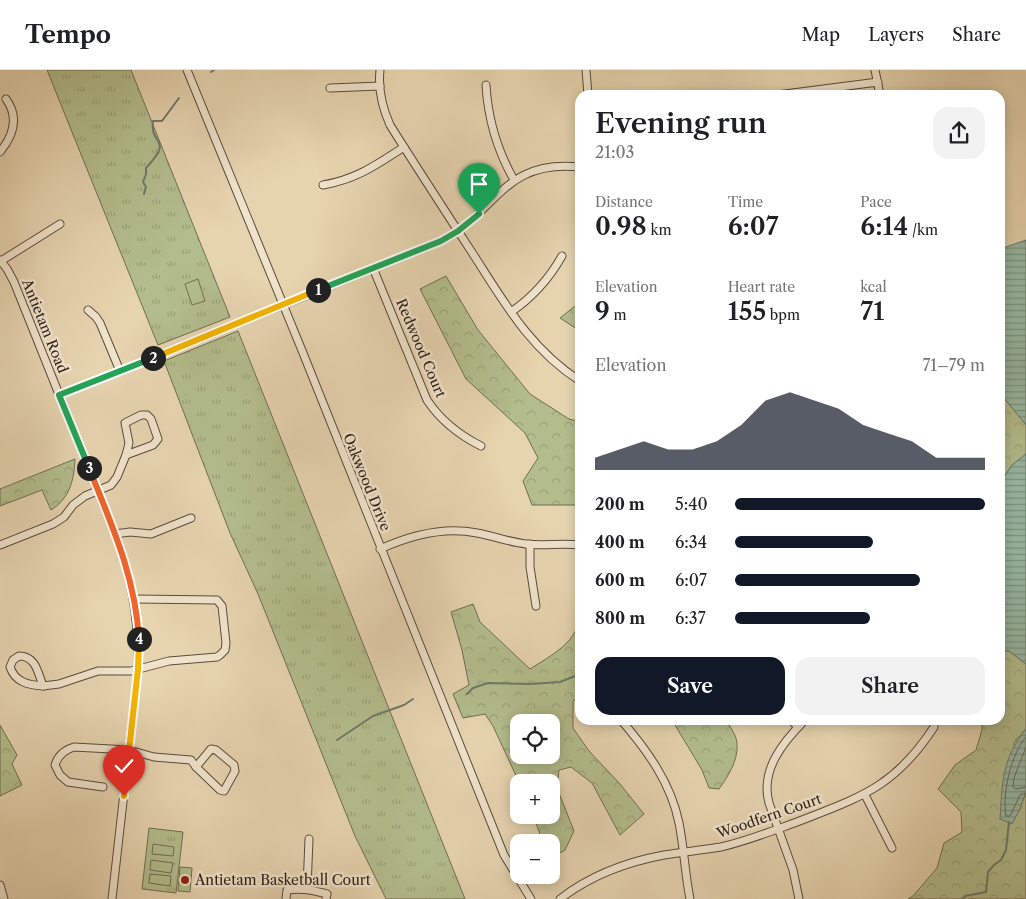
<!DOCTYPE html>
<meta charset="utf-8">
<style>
body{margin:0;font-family:"Libre Caslon Text",serif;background:#f2f2f2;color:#202124;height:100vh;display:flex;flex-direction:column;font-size:19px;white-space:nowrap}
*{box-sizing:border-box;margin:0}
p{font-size:16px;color:#757577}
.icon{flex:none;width:28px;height:28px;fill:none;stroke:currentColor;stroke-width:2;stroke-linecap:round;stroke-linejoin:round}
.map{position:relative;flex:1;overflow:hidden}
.panel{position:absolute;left:575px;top:20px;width:430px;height:635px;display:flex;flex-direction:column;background:#fff;border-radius:15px;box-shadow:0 2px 12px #0003}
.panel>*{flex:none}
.buttons{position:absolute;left:510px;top:644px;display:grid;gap:10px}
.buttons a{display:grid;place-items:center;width:50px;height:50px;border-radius:10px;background:#fff;box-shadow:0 2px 12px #0003;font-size:25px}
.pin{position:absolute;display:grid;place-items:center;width:42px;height:42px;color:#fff;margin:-51px -21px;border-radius:50% 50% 50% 0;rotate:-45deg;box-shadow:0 0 5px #0007}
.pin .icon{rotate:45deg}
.km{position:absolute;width:25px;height:25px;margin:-12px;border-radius:50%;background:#222;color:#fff;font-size:14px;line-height:25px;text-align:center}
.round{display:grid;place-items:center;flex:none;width:52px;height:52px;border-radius:15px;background:#f2f2f2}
.headline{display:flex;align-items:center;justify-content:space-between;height:85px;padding:0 20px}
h1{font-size:28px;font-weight:600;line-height:38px}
.figures{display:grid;grid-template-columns:repeat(3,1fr);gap:8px;height:85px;padding:5px 20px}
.figures div{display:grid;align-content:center}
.figures b{font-size:25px;font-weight:600}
.figures small{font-size:14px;font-weight:400}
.figures p{font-size:14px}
.chart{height:140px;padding:10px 20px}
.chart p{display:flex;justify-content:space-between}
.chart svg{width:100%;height:90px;margin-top:5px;fill:#111827;opacity:.7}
.primary-button{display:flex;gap:10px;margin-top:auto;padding:10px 20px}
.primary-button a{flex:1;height:58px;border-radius:15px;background:#111827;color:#fff;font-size:20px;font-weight:600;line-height:58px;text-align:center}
.primary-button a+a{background:#f2f2f2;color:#202124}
ul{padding:0 20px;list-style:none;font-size:16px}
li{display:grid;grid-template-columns:80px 60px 1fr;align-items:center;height:38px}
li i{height:12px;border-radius:6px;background:#111827}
header{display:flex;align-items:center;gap:30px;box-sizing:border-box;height:70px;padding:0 25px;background:#fff;border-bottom:1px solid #e0e0e0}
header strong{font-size:24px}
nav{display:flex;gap:28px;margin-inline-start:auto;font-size:18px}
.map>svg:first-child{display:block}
.grass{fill:url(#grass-tufts);stroke:#706e50}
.forest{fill:url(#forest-crowns);stroke:#706e50;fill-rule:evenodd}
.pitch{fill:#b3bd8c;stroke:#706e50}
.water{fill:url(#water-rules);stroke:#6d7b6b}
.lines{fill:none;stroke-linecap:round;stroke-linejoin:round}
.shore{stroke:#626c5d;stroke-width:1}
.stream{stroke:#6d7b6b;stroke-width:2}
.minor-casing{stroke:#5b4c3c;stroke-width:9}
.minor{stroke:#efe3cb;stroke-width:7}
.split-1-casing{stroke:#fff;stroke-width:10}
.split-2-casing{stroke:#fff;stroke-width:10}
.split-3-casing{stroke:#fff;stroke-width:10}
.split-4-casing{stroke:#fff;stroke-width:10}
.split-5-casing{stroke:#fff;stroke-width:10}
.split-1{stroke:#22a559;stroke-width:6}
.split-2{stroke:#f5b400;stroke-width:6}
.split-3{stroke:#22a559;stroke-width:6}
.split-4{stroke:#f0652b;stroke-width:6}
.split-5{stroke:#f5b400;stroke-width:6}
.poi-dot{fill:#8f2418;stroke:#efe3cb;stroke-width:2}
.labels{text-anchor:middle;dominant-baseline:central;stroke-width:5;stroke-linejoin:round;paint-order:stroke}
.street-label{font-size:14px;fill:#2d1e15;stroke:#efe3cb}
.poi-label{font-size:14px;fill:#2d1e15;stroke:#efe3cb;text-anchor:start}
</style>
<header>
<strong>Tempo</strong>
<nav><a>Map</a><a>Layers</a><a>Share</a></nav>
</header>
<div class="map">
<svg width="1026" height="829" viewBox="0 0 1026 829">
<defs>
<pattern id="grass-tufts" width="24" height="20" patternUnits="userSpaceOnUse" patternTransform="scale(1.25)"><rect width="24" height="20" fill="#b3bd8c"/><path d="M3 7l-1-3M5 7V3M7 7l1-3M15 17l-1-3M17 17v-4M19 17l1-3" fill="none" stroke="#9aa278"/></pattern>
<pattern id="forest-crowns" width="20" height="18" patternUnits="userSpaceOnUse" patternTransform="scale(1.25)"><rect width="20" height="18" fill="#b3bd8c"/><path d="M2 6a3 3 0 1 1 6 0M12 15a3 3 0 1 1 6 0" fill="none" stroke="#9aa278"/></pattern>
<pattern id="water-rules" width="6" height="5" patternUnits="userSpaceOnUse" patternTransform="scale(1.25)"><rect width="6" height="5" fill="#97b9a5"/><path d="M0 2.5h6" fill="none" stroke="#7c9685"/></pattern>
</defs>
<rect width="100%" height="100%" fill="#e6d4af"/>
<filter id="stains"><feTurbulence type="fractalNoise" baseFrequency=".004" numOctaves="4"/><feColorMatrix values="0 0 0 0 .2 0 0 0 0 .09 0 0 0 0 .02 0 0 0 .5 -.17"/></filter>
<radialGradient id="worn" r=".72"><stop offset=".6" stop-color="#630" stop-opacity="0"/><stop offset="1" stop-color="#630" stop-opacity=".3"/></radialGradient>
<g class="grass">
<path d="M 47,0 L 131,0 L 230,247 L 158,275 Z"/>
<path d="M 238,261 L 465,829 L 386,829 L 355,766 L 258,524 L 230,463 L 164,291 Z"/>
<path d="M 149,758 L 183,762 L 176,823 L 142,819 Z"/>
</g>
<g class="forest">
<path d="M 446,206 L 478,260 L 530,324 L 569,349 L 580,352 L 580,435 L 532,435 L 523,411 L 538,388 L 525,363 L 466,309 L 420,219 Z"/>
<path d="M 580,232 L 580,261 L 560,248 Z"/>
<path d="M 1000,323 L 1026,355 L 1026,384 L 1012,395 L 1000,413 Z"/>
<path d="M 75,389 C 74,410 70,428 51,440 L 42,420 L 0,436 L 0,419 Z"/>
<path d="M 580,524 L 580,626 L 573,631 L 573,658 L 589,681 L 620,714 L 644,744 L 620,765 L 592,713 L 571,697 L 559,700 L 557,718 L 574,761 L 565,780 L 551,788 L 551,772 L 543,772 L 533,745 L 551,745 L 551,712 L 519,712 L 493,656 L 485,644 L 463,648 L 453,624 L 469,615 L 462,580 L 451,542 L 473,534 L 480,552 L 530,599 C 550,586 581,571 579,543 C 579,538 577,532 576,527 ZM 519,652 L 551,652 L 551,685 L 519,685 Z"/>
<path d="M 1000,581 L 1009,581 L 1026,594 L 1026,659 L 1014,673 L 1019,741 L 1026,722 L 1026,829 L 908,829 L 913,826 L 937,798 L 944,773 L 962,762 L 961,742 L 938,719 L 955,695 L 976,680 L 982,660 L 982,650 L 1000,650 Z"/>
<path d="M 672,650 L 726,650 C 729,655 734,662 736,668 C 741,686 729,705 719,719 L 709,718 L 702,700 Z"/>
<path d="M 0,655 L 17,685 L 12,694 L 22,715 L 0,726 Z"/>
</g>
<g class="pitch">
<path d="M 198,209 L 205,231 L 192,235 L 185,214 Z"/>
<path d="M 153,774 L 174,777 L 173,786 L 152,784 Z"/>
<path d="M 151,790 L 173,793 L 171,803 L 150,800 Z"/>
<path d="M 180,797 L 192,798 L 190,822 L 178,821 Z"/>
<path d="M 150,804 L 171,806 L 170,816 L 149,813 Z"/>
</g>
<g class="water">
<path d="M 1026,170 L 1026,355 L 1000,323 L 1000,179 Z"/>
<path d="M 1026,384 L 1026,594 L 1009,581 L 1000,581 L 1000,413 L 1012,395 Z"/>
<path d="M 1026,659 L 1026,722 L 1019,741 L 1012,754 L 1000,749 C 1002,714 1002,688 1026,659 Z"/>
</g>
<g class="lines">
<g class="shore">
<path d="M 1026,667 C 1011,684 1002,723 1006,746 L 1010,746 L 1020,725 L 1026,723"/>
<path d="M 1026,677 L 1014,708 L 1013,717 L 1016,719 L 1026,717"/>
</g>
<g class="stream">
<path d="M 211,2 L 214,0"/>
<path d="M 144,124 L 146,117 L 143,112 L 146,104 L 146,98 C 175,67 149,76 153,51 L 162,51 L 179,28"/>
<path d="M 467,624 L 473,618 L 488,613 L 530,614 L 560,612 L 580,604"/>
<path d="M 337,670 L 373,646 L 404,635 L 413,629"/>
<path d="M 962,829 L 965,826 L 986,822 L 988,802 L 994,795 L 1001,790 L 1006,780 L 1009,752"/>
</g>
<defs>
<g id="minor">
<path d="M 187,0 L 303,283 L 504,785 L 531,829"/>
<path d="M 380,0 C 378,19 382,37 390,55 C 417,98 445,141 473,184 C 504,232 530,279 580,311"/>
<path d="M 586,0 L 588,25"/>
<path d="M 875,0 L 880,25"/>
<path d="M 486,15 C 488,50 497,80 514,110"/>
<path d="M 330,18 L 380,16"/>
<path d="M 777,25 L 878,12"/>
<path d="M 0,82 C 14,65 19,47 6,29"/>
<path d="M 323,115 C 357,109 376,95 404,77"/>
<path d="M 0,190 L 7,199 L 14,212 L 115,464 C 133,509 139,552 138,599 L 112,829"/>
<path d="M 1,191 L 60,154"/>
<path d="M 373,198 L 427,330 C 441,351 459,365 481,376"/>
<path d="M 88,240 L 96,247 L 100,253 L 120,301"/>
<path d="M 511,242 C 533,227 549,209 562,186"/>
<path d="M 59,325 L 120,301 L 441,171 C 498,141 503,89 580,97"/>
<path d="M 141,345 L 147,345 L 151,349 L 158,369 L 153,375 L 126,385 L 129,373 L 125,353 Z"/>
<path d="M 115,464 L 130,462 L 151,464 L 191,448"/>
<path d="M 530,474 L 530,497 L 536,536"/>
<path d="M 0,475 L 53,454 L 64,447 L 73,435 L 85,426 L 111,415 L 117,407 L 126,385"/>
<path d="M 380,479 C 411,465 444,456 477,463 C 494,466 509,472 526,474 C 544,476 562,473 580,475"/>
<path d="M 19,586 C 36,586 38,603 43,616 C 28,615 15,612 10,597 L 13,590 Z"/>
<path d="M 43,616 L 59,614 L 98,601 L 131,601 L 169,591 L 217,587 L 220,585 L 225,580 L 226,573 L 222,536 L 217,530 L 135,529"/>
<path d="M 621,650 C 647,680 671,713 679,753 C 684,778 685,804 690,829"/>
<path d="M 791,650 L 798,657"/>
<path d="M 211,679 L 216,680 L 234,695 L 235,701 L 224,721 L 220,720 L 196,697 Z"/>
<path d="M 103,717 L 68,712 L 60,705 L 55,695 C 58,685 64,680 74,677 L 129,680 L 154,687 L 191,690 L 196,697"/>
<path d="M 865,725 L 892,778"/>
<path d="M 0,815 L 4,829"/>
<path d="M 307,818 L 309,769"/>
<path d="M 286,829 L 287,820 C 302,818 312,820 327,824 L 326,829"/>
<path d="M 560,829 C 591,805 626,792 664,785 C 683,782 702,780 721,777 C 747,771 772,761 797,752 C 861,727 895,717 934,657"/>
<path d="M 799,829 L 793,800 L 769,733 C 760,700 783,672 805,650"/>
</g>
</defs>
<use href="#minor" class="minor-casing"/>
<use href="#minor" class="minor"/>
</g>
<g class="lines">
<defs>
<path id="split-1" d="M 318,220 L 441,171 L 458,161 L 479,144"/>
<path id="split-2" d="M 153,288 L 318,220"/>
<path id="split-3" d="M 89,398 L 59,325 L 153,288"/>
<path id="split-4" d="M 89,398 C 112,456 135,505 139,569"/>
<path id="split-5" d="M 124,726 L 138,599 L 139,569"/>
</defs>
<use href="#split-1" class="split-1-casing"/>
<use href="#split-2" class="split-2-casing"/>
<use href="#split-3" class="split-3-casing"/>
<use href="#split-4" class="split-4-casing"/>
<use href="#split-5" class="split-5-casing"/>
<use href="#split-1" class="split-1"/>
<use href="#split-2" class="split-2"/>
<use href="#split-3" class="split-3"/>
<use href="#split-4" class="split-4"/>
<use href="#split-5" class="split-5"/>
</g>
<circle class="poi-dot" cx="185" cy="810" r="5"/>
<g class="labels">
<g class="street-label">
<text transform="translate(45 256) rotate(68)">Antietam Road</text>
<text transform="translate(421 278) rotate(67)">Redwood Court</text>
<text transform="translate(367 412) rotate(68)">Oakwood Drive</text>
<text transform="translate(769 746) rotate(-19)">Woodfern Court</text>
</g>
<g class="poi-label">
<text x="195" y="810">Antietam Basketball Court</text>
</g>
</g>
<rect width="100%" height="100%" filter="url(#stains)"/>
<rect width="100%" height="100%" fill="url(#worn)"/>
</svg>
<div class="buttons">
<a><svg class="icon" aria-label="locate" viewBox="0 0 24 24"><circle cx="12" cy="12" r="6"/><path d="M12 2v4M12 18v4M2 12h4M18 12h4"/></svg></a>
<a>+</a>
<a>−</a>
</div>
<div class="pin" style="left:479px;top:144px;background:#1e9e55"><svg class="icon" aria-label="arrive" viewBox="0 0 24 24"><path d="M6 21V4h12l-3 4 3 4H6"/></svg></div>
<div class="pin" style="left:124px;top:726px;background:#d93025"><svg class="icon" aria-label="check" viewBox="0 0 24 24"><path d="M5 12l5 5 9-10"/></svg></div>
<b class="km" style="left:318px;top:220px">1</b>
<b class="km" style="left:153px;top:288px">2</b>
<b class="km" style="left:89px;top:398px">3</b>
<b class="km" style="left:139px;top:569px">4</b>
<section class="panel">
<div class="headline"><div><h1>Evening run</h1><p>21:03</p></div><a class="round"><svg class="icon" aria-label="share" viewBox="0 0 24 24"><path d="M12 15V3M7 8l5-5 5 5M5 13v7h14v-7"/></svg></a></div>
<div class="figures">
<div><p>Distance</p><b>0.98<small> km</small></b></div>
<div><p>Time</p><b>6:07</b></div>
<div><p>Pace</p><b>6:14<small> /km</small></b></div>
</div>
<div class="figures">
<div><p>Elevation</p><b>9<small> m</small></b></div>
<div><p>Heart rate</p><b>155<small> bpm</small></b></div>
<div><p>kcal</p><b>71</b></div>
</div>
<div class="chart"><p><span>Elevation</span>71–79 m</p>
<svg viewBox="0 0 160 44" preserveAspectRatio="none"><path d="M0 44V38L10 34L20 30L30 34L40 34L50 30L60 22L70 10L80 6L90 10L100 14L110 22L120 26L130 30L140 38L150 38L160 38V44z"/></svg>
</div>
<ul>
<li><b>200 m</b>5:40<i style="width:100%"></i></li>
<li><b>400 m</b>6:34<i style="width:55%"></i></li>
<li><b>600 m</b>6:07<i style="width:74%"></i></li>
<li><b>800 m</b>6:37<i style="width:54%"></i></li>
</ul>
<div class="primary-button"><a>Save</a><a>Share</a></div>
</section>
</div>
